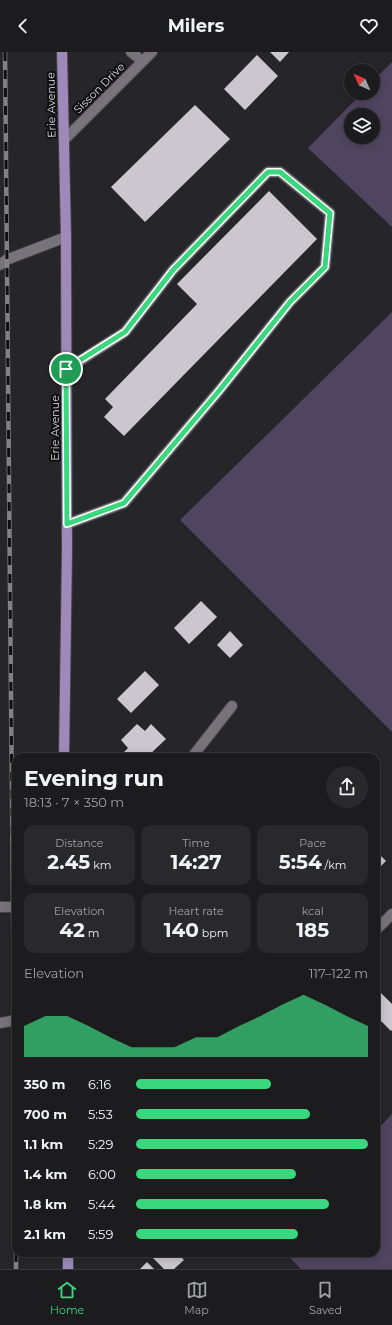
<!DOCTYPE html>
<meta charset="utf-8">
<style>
body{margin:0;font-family:Montserrat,sans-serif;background:#29292c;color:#f1f3f6;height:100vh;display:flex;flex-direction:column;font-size:15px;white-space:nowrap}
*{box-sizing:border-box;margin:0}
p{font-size:13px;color:#a0a1a4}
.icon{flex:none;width:22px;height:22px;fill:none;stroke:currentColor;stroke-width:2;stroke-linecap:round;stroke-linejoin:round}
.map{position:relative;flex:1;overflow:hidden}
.details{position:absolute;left:12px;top:701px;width:368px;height:504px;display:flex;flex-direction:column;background:#1c1c1f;border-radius:12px;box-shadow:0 2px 10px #0003,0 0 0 1px #3a3a3d}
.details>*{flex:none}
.needle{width:26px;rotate:315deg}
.buttons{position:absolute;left:344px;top:12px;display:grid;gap:8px}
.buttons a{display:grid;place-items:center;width:36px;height:36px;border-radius:50%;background:#1c1c1f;box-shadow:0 2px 10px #0003,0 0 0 1px #3a3a3d;font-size:20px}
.pin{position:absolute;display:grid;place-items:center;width:34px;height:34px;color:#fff;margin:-17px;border:2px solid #fff;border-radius:50%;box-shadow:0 1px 4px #0007}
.round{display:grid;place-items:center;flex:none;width:42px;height:42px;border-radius:21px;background:#29292c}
.head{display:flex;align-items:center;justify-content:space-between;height:68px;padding:0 12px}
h1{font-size:22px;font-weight:700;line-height:30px}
.stats{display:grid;grid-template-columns:repeat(3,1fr);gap:6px;height:68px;padding:4px 12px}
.stats div{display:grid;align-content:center;border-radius:10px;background:#29292c;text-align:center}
.stats b{font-size:20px;font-weight:700}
.stats small{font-size:11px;font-weight:400}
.stats p{font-size:11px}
.chart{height:112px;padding:8px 12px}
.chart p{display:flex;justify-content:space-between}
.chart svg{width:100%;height:72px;margin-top:4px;fill:#3bd77e;opacity:.7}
ul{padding:0 12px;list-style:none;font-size:13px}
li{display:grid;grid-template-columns:64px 48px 1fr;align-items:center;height:30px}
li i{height:10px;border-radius:5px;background:#3bd77e}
header{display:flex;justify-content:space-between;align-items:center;height:52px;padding:0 12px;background:#1c1c1f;font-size:18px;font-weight:700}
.menu{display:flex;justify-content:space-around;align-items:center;height:56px;border-top:1px solid #3a3a3d;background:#1c1c1f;font-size:11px;color:#a0a1a4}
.menu a{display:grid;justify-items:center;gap:2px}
.menu .selected{color:#3bd77e}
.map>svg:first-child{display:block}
.forest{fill:#504560;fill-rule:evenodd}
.building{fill:#cac7ce}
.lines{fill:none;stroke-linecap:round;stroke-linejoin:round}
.minor-casing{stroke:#454347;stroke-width:12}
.major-casing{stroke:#454347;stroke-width:12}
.minor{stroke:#76747a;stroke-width:10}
.major{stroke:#9e8aba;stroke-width:10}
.rail-casing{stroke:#828084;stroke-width:4.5}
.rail{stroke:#0f0e10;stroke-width:3;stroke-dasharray:9;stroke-linecap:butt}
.route-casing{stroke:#fff;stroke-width:8}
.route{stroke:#3bd77e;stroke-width:5}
.labels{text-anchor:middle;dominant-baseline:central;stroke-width:4;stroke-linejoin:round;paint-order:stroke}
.street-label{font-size:11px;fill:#dddbdf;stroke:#0f0e10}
</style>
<header><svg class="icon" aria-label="back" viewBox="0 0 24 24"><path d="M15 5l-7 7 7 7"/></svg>Milers<svg class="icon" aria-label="heart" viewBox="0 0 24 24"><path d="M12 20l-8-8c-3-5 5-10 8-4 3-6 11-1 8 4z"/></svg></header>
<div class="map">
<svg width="392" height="1217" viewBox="0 0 392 1217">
<rect width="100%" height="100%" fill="#262529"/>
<g class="forest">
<path d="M 392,10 L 392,175 L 308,96 L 362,41 L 373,41 L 373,29 ZM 351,63 L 373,63 L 373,85 L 351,85 Z"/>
<path d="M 392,260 L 392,680 L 180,468 Z"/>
<path d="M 392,1062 L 392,1217 L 301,1217 L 285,1201 L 376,1201 L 376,1079 Z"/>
</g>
<g class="building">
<path d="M 270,0 L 289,0 L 280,10 Z"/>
<path d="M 257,3 L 278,24 L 245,58 L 224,37 Z"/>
<path d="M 195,53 L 230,87 L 145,170 L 111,135 Z"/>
<path d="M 269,139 L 317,187 L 124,384 L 104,365 L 113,355 L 105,347 L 197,252 L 177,232 Z"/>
<path d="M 201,549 L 217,565 L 189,592 L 174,576 Z"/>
<path d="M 230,579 L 243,593 L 230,606 L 217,593 Z"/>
<path d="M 145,619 L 159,633 L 131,661 L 117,647 Z"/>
<path d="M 137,672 L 145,679 L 151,672 L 166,687 L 147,705 L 119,705 L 128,696 L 121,688 Z"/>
<path d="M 376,799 L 386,809 L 376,819 Z"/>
<path d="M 376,936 L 392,952 L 392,978 L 391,979 L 376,964 Z"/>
<path d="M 156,1201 L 177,1201 L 184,1208 L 174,1217 L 164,1217 L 152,1205 Z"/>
<path d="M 147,1210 L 154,1217 L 140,1217 Z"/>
</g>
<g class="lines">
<defs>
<g id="minor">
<path d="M 131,0 L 142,9"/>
<path d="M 64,88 L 152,0"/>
<path d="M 0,213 L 6,208 L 66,185"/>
<path d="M 67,317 L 125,280 L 173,218 L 268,120 L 280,120 L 330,161 L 325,215 L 290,250 L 218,340 L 124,451 L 67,472"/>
<path d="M 192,705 L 232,654"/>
<path d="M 0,855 L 16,855"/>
<path d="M 376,878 L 392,862"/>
<path d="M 0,971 L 16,968"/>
</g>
<g id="major">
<path d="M 62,0 L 66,185 L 67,499 L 64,705"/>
<path d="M 68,1217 L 68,1201"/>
</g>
</defs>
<use href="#minor" class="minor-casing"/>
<use href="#major" class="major-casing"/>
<use href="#minor" class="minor"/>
<use href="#major" class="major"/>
<defs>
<g id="rail">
<path d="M 5,0 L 16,1182"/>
<path d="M 16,1201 L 16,1217"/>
</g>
</defs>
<use href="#rail" class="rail-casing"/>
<use href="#rail" class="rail"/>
</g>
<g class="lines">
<defs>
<path id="route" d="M 268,120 L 280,120 L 330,161 L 325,215 L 290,250 L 218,340 L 124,451 L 67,472 L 66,317 L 125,280 L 173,218 Z"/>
</defs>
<use href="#route" class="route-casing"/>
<use href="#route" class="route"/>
</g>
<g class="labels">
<g class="street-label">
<text transform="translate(99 36) rotate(-45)">Sisson Drive</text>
<text transform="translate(51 53) rotate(-91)">Erie Avenue</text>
<text transform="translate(55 376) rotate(-90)">Erie Avenue</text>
</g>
</g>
</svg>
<div class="buttons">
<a><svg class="needle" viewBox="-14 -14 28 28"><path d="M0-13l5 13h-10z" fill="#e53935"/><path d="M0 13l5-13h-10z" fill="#a0a1a4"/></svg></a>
<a><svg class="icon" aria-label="layers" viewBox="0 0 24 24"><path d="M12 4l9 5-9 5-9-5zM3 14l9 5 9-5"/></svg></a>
</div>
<div class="pin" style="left:66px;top:317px;background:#1e9e55"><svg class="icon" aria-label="arrive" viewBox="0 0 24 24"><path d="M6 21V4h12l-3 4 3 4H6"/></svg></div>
<section class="details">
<div class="head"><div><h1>Evening run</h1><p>18:13 · 7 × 350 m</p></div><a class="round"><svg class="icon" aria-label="share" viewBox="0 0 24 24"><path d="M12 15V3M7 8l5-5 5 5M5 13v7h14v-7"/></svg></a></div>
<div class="stats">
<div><p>Distance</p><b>2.45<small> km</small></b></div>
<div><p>Time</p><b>14:27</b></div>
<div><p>Pace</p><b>5:54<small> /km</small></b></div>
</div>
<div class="stats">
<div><p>Elevation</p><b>42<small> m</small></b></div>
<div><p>Heart rate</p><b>140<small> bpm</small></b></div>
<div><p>kcal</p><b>185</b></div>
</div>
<div class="chart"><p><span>Elevation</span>117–122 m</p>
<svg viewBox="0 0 160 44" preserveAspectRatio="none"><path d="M0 44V25L10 19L20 19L30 25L40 32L50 38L60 38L70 38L80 32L90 32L100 25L110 19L120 12L130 6L140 12L150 19L160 25V44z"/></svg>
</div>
<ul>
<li><b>350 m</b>6:16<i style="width:58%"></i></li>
<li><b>700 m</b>5:53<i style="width:75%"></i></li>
<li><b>1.1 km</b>5:29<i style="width:100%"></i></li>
<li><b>1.4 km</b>6:00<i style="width:69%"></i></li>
<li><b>1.8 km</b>5:44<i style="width:83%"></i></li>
<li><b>2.1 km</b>5:59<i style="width:70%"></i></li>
</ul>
</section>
</div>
<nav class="menu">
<a class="selected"><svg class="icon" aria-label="home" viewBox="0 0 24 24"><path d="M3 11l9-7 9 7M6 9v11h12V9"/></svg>Home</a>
<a><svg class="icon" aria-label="map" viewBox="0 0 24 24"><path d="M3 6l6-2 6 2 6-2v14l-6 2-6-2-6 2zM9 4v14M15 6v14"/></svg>Map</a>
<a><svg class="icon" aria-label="saved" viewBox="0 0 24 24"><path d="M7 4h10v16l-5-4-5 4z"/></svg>Saved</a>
</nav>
